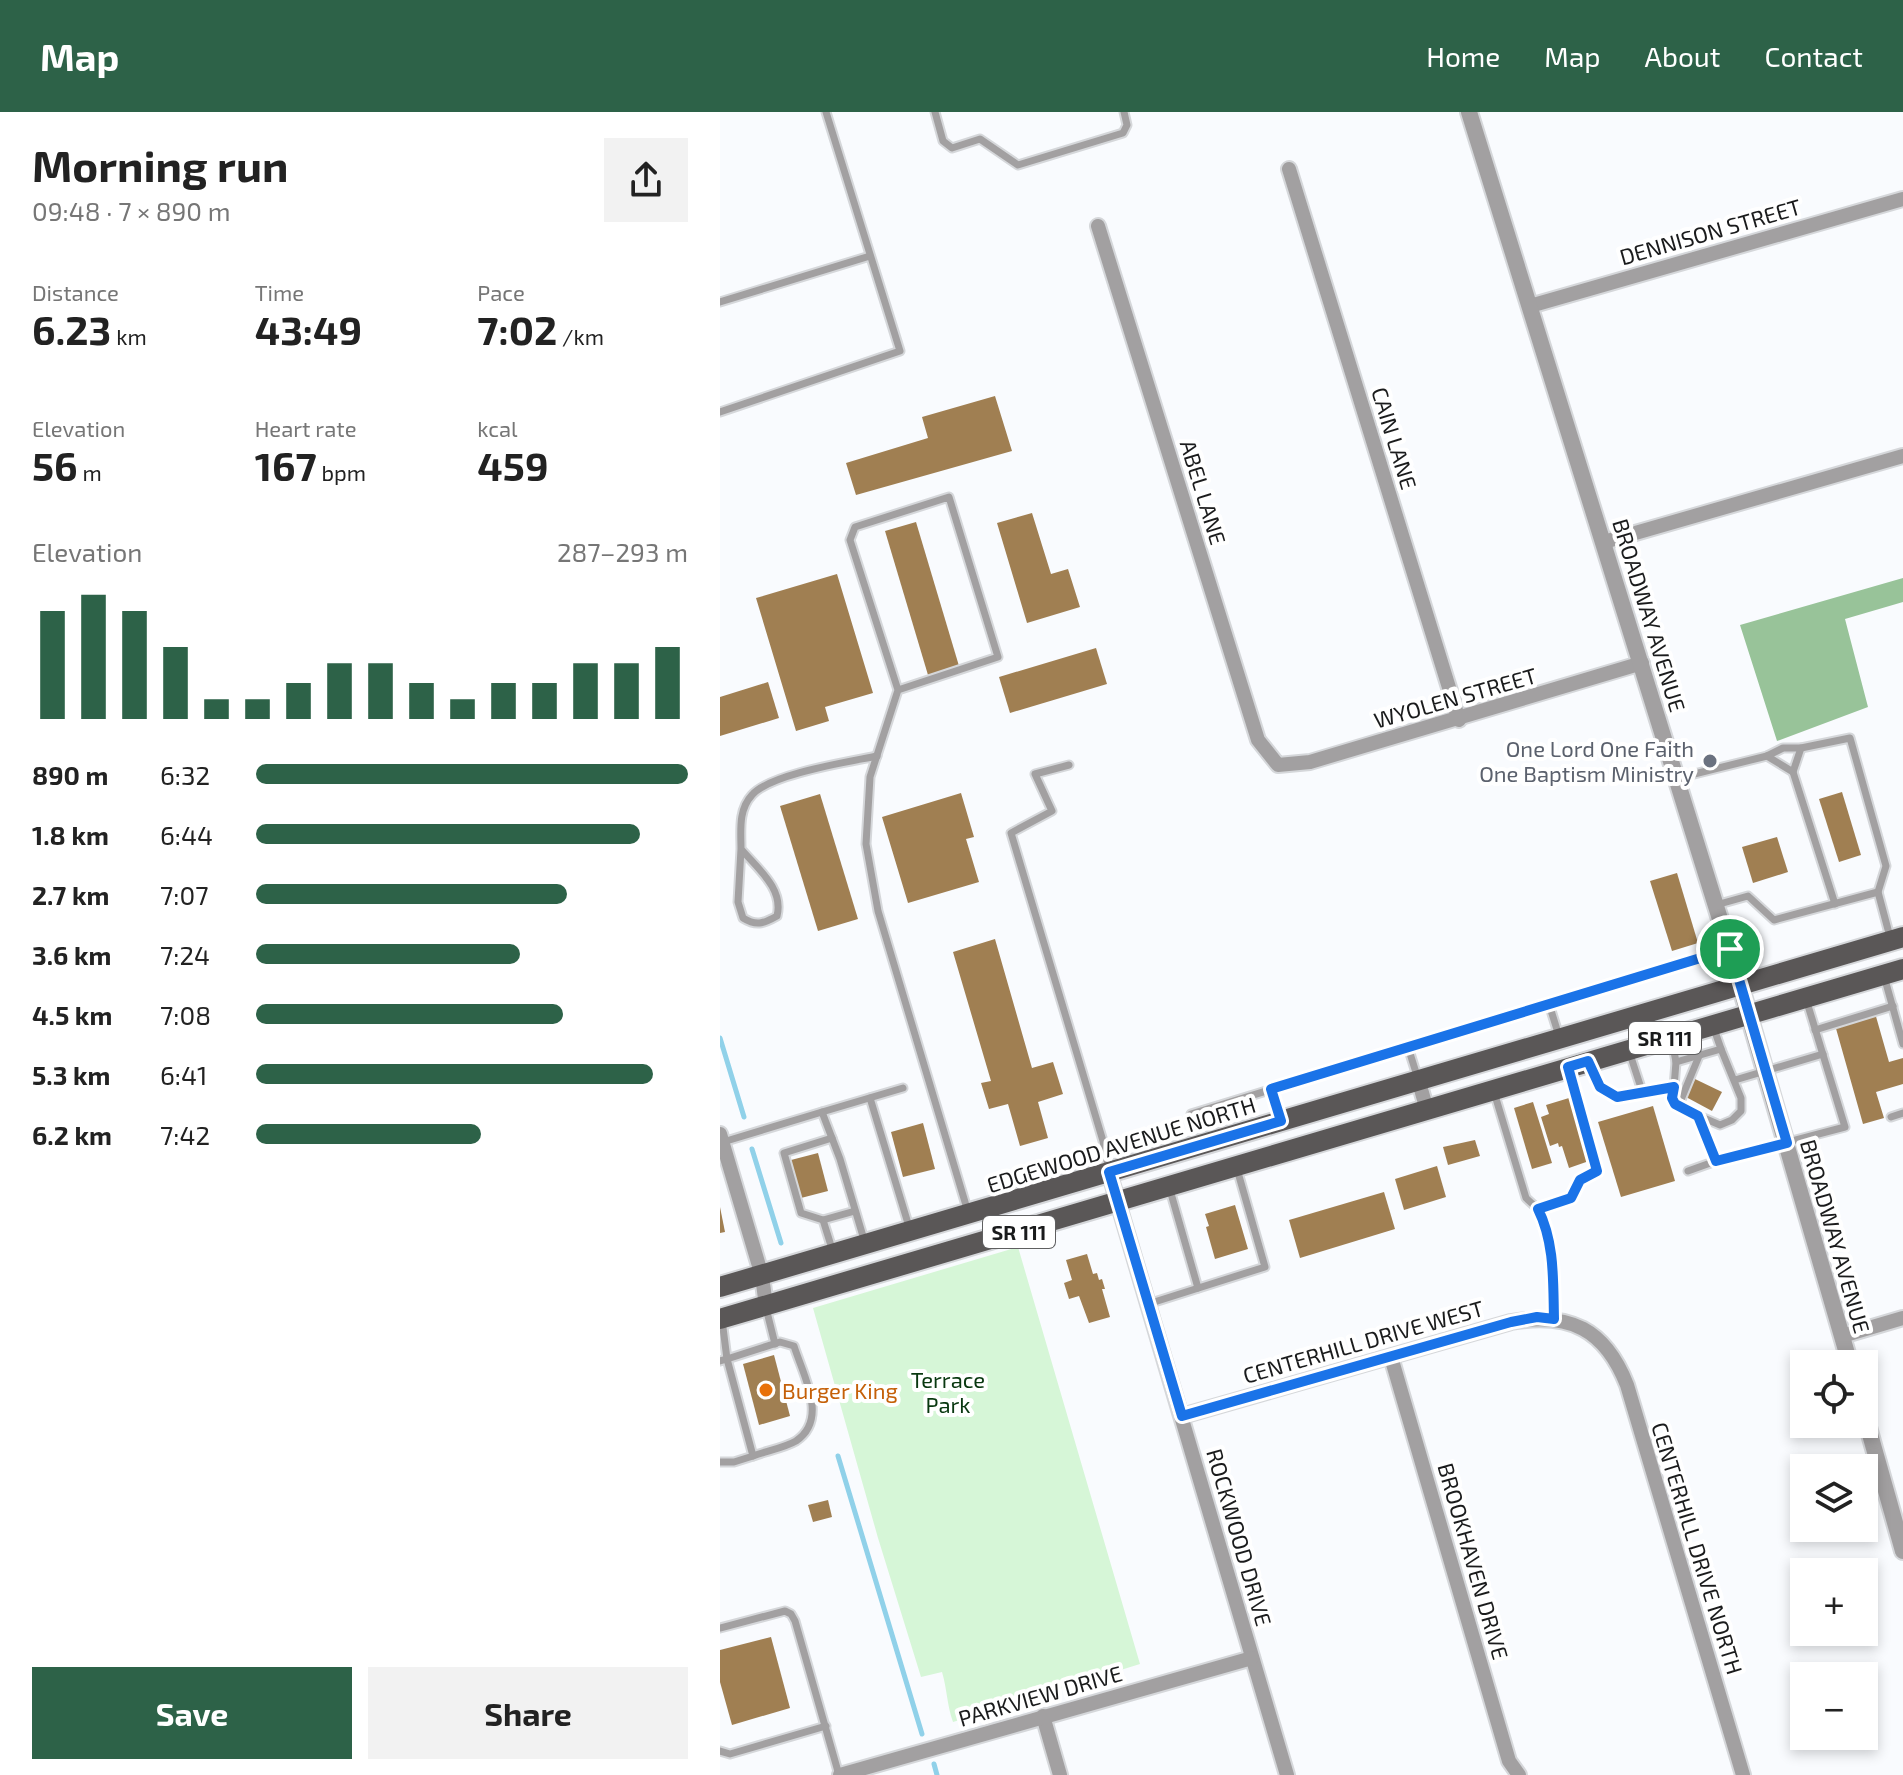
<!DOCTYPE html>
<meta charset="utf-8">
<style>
body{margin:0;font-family:"Exo 2",sans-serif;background:#f2f2f2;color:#222;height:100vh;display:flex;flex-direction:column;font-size:30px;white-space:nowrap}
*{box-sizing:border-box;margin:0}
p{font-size:26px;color:#767676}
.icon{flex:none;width:44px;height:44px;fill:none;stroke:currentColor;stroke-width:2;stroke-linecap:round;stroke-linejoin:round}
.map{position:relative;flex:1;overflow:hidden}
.side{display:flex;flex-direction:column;background:#fff;width:720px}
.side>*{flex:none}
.controls{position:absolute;left:1070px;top:1238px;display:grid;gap:16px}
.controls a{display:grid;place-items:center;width:88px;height:88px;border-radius:0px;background:#fff;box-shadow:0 4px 12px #0003;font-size:40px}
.pin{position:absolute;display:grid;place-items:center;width:68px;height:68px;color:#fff;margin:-34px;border:4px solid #fff;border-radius:50%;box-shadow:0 2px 8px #0007}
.round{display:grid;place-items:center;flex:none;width:84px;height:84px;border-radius:0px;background:#f2f2f2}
.summary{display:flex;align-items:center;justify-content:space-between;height:136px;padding:0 32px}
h1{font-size:44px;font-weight:700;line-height:60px}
.figures{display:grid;grid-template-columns:repeat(3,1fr);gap:12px;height:136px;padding:8px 32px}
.figures div{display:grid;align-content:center}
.figures b{font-size:40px;font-weight:700}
.figures small{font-size:22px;font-weight:400}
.figures p{font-size:22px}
.chart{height:224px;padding:16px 32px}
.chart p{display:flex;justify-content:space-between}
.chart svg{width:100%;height:144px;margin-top:8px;stroke:#2d6248;stroke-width:6}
.button{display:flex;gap:16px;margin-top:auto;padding:16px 32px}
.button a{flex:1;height:92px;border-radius:0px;background:#2d6248;color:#fff;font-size:32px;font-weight:700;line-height:92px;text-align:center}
.button a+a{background:#f2f2f2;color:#222}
ul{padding:0 32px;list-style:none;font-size:26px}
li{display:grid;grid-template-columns:128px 96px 1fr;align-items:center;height:60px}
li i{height:20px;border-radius:10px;background:#2d6248}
header{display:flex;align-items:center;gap:48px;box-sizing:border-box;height:112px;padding:0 40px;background:#2d6248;color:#fff}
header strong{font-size:38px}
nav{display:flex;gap:44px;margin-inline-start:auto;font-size:28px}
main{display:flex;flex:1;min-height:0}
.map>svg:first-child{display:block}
.green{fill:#d6f6d7}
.forest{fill:#98c399}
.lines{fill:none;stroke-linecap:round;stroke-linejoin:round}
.stream{stroke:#90d1e9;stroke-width:5}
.building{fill:#a07f52}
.service-casing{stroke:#d5d7da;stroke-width:11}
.minor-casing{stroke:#d5d7da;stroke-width:18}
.tertiary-casing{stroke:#d5d7da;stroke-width:20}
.primary-casing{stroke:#d5d7da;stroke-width:24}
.service{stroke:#a2a0a1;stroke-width:7}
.minor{stroke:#a2a0a1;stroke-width:14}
.tertiary{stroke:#a2a0a1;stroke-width:16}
.primary{stroke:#5a5757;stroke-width:20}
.route-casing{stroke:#fff;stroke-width:16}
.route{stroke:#1a73e8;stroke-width:10}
.worship-dot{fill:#6b7280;stroke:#fff;stroke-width:3}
.food-dot{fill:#e8710a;stroke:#fff;stroke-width:3}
.labels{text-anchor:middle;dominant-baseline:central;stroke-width:8;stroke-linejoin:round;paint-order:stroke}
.shield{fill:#fff;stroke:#5f5f60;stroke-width:2}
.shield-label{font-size:20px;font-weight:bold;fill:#1a1b1c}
.street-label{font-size:22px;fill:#1a1b1c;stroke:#fff}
.worship-label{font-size:22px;fill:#5b616d;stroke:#fff;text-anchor:end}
.park-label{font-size:22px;fill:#093810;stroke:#fff}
.food-label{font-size:22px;fill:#c56008;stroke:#fff;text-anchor:start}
</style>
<header>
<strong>Map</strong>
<nav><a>Home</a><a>Map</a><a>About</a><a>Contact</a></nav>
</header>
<main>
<section class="side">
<div class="summary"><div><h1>Morning run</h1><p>09:48 · 7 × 890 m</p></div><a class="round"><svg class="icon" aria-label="share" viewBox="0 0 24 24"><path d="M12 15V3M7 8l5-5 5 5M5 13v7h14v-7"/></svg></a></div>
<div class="figures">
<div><p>Distance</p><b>6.23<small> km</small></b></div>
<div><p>Time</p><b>43:49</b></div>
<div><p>Pace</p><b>7:02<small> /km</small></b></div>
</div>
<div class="figures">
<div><p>Elevation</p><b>56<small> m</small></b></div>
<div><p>Heart rate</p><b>167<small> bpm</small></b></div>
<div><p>kcal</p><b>459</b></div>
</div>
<div class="chart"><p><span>Elevation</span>287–293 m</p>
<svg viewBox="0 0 160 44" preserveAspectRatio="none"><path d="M5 44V11M15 44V6M25 44V11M35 44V22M45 44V38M55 44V38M65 44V33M75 44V27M85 44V27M95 44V33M105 44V38M115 44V33M125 44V33M135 44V27M145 44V27M155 44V22"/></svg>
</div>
<ul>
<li><b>890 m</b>6:32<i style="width:100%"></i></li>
<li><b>1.8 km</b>6:44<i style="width:89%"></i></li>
<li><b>2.7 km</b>7:07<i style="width:72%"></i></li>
<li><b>3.6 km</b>7:24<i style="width:61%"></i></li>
<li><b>4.5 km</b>7:08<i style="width:71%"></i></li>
<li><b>5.3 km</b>6:41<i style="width:92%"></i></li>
<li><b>6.2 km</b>7:42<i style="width:52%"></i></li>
</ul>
<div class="button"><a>Save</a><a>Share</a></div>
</section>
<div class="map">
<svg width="1183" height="1663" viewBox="0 0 1183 1663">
<rect width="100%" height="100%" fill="#f9fbfe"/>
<path class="green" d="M 298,1135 L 420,1552 L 233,1610 C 227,1593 227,1577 222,1560 L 201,1565 L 158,1426 L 93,1196 Z"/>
<path class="forest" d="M 1183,466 L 1183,490 L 1125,507 L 1148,595 L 1057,629 L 1020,513 Z"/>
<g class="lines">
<g class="stream">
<path d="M 0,926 L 24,1005"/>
<path d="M 32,1037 L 61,1131"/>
<path d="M 118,1344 L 202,1622"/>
<path d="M 214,1652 L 217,1663"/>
</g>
</g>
<g class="building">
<path d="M 275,284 L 292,339 L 136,383 L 126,351 L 208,326 L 202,305 Z"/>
<path d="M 312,401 L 331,462 L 348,457 L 360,495 L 307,511 L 277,411 Z"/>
<path d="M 196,410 L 239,554 L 208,563 L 165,419 Z"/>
<path d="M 117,462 L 153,581 L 105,595 L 109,609 L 76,619 L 36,486 Z"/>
<path d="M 376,536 L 387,572 L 290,601 L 279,565 Z"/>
<path d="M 48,570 L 59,606 L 0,624 L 0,585 Z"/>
<path d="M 1122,680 L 1141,743 L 1119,750 L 1099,687 Z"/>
<path d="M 241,681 L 254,725 L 246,727 L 259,770 L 188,791 L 162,705 Z"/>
<path d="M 100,682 L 138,807 L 98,819 L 60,694 Z"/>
<path d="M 1057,725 L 1068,760 L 1033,771 L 1022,735 Z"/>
<path d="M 957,761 L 978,831 L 952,839 L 930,769 Z"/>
<path d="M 275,827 L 312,956 L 333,950 L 343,982 L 318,990 L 328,1026 L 300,1034 L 288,992 L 269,997 L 261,971 L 271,969 L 233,840 Z"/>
<path d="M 1155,901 L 1169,950 L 1183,946 L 1183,972 L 1156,980 L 1164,1006 L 1143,1012 L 1115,913 Z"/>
<path d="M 975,967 L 1002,980 L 992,999 L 966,985 Z"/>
<path d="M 849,986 L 869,1049 L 849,1056 L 842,1034 L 839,1035 L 838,1031 L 830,1034 L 821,1005 L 829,1002 L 826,993 Z"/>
<path d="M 813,990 L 832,1051 L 812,1057 L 794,996 Z"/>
<path d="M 933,994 L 955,1069 L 901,1085 L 878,1010 Z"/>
<path d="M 203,1011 L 215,1057 L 183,1065 L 171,1020 Z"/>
<path d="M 755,1028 L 760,1044 L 728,1053 L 723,1035 Z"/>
<path d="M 98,1041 L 108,1079 L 81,1086 L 71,1048 Z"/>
<path d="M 717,1054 L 726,1085 L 684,1098 L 675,1067 Z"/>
<path d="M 664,1080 L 675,1117 L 580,1146 L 569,1108 Z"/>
<path d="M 515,1093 L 528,1137 L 495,1147 L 486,1115 L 489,1114 L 485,1102 Z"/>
<path d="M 0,1095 L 5,1120 L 0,1121 Z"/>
<path d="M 367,1142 L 373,1162 L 377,1161 L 379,1168 L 382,1167 L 385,1177 L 382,1177 L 390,1205 L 369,1211 L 359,1184 L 349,1187 L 344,1171 L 352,1168 L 346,1148 Z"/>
<path d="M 54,1243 L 70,1304 L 39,1313 L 23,1252 Z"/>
<path d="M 108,1388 L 112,1405 L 93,1410 L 88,1393 Z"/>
<path d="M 51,1525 L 70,1596 L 12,1613 L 0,1570 L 0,1538 Z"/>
</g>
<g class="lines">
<defs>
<g id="service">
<path d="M 215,0 L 223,29 L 232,36 L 260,27 L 298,53 L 403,21 L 407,13 L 404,0"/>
<path d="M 0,190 L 150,144"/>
<path d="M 0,300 L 180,239 L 106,0"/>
<path d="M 178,578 L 278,545 L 229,385 L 135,415 L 130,428 L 178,578 L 150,665 L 146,732 L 158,799 L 248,1100"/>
<path d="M 1081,636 L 1073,660 L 1115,792"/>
<path d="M 1047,644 L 1073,660"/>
<path d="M 349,653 L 315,662 L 332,699 L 291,721 L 383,1029 L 389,1058"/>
<path d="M 958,666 L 1047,644 L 1063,636 L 1081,636 L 1130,626 L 1166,754 L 1158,780"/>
<path d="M 21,737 L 18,790 L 23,806 C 36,814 43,812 57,804 C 64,777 38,757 21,737 C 21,719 18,698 32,683 C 50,662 128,650 157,644"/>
<path d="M 996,793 L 1028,784 L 1054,808 L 1158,780 L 1170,825"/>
<path d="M 1164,864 L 1183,932"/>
<path d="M 829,892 L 839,924"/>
<path d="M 1095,918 L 1173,894"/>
<path d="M 688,935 L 698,967"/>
<path d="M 909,939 L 923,982"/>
<path d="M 956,950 L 1001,937 L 993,914"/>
<path d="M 868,951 L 880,975 L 897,985 L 954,975 L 956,950 L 952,929"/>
<path d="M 1015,968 L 1103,942"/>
<path d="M 954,975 L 952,986 L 958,995 L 1000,1013 L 1012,1008 L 1021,999 L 1021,986 L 1001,937"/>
<path d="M 551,977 L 560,1006"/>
<path d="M 774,980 L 806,1086 L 818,1097 L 851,1086 L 860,1068 L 877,1059 L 849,958"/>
<path d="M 150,986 L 190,1118"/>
<path d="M 958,995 L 979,944"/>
<path d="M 102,1000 L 183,976"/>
<path d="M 471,1002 L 1008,838"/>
<path d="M 978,1004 L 996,1049 L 1125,1015 L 1086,887"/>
<path d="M 1171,1005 L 1183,1001"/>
<path d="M 112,1026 L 64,1041 L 81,1101 L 103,1108 L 113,1140"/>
<path d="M 3,1030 L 102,1000 L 120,1047 L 145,1131"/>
<path d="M 968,1059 L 996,1049"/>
<path d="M 450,1078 L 478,1176"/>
<path d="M 818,1097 C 835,1131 833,1170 834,1207"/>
<path d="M 103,1108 L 135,1099"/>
<path d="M 428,1192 L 545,1155 L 517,1057"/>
<path d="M 46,1196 L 55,1232"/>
<path d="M 2,1208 L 7,1247 L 60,1230 L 74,1234 C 83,1263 109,1307 76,1329 C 64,1336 46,1339 33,1344"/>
<path d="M 0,1249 L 7,1247 L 33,1344 L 14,1350 L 0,1350"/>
<path d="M 0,1516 L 65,1499 L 71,1502 L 75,1509 L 119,1663"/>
<path d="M 0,1639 L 10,1642 L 106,1614"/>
</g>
<g id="minor">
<path d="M 569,57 L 739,608"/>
<path d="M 378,114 L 538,628 L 558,653 L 590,650 L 922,551"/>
<path d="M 810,194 L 1183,87"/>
<path d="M 884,430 L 1183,344"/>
<path d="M 698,967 L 707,998"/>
<path d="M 0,1022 L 42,1164 L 46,1194"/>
<path d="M 389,1060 L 567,1663"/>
<path d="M 1122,1224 L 1183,1206"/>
<path d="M 671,1245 L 789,1649 L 799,1663"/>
<path d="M 462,1304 L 791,1210 C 850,1200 885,1217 907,1273 L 1023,1663"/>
<path d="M 323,1604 L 340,1663"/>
<path d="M 120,1663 L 532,1546"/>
</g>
<g id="tertiary">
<path d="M 749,0 L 1014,852 L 1130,1252"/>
<path d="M 1144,1301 L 1183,1439"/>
</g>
<g id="primary">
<path d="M 0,1175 L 1183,825"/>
<path d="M 0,1207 L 1183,857"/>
</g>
</defs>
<use href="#service" class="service-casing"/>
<use href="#minor" class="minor-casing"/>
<use href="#tertiary" class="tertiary-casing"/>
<use href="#primary" class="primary-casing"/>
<use href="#service" class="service"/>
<use href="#minor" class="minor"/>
<use href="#tertiary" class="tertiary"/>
<use href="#primary" class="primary"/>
</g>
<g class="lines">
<defs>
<path id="route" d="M 1010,837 L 1067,1031 L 996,1049 L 978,1004 L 955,992 L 952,986 L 954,975 L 897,985 L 880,975 L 868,949 L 848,955 L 877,1059 L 860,1068 L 851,1086 L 818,1097 C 835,1131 833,1170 834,1207 L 817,1205 L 791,1210 L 462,1304 L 389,1060 L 561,1009 L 551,977 Z"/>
</defs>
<use href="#route" class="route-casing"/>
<use href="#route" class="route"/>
</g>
<circle class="worship-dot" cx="990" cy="649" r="8"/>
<circle class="food-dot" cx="46" cy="1278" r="8"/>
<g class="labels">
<g class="shield">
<rect x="909" y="910" width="72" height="32" rx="6"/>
<rect x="263" y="1104" width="72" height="32" rx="6"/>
</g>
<g class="shield-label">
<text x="945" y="926">SR 111</text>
<text x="299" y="1120">SR 111</text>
</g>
<g class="street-label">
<text transform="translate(990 119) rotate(-16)">DENNISON STREET</text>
<text transform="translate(675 326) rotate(73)">CAIN LANE</text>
<text transform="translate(484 380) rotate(73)">ABEL LANE</text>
<text transform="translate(930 503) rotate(73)">BROADWAY AVENUE</text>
<text transform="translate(735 585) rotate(-16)">WYOLEN STREET</text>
<text transform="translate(401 1032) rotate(-17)">EDGEWOOD AVENUE NORTH</text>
<text transform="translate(1116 1124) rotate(74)">BROADWAY AVENUE</text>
<text transform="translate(643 1229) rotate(-16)">CENTERHILL DRIVE WEST</text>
<text transform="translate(520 1425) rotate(74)">ROCKWOOD DRIVE</text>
<text transform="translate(978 1436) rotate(73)">CENTERHILL DRIVE NORTH</text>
<text transform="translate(754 1449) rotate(74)">BROOKHAVEN DRIVE</text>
<text transform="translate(320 1583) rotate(-16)">PARKVIEW DRIVE</text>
</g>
<g class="worship-label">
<text x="974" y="636">One Lord One Faith<tspan x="974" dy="25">One Baptism Ministry</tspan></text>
</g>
<g class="park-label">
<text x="228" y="1267">Terrace<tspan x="228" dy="25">Park</tspan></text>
</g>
<g class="food-label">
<text x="62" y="1278">Burger King</text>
</g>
</g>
</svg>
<div class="controls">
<a><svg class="icon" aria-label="locate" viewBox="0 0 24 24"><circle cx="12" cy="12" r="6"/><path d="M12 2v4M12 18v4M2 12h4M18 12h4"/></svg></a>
<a><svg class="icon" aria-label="layers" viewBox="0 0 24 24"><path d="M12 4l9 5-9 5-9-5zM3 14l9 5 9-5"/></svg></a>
<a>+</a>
<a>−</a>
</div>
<div class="pin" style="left:1010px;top:837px;background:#1e9e55"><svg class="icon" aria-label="arrive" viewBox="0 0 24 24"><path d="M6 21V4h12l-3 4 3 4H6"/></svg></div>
</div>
</main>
